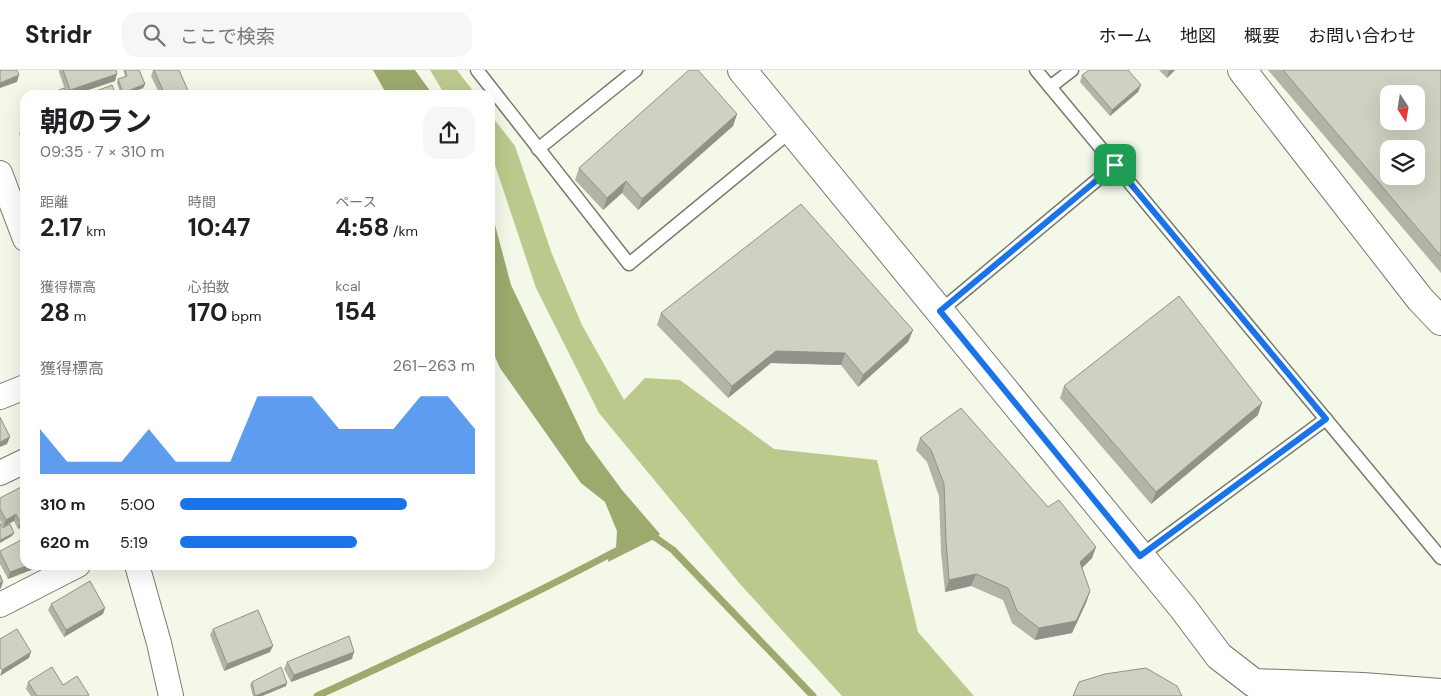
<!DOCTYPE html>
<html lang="ja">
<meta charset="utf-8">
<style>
body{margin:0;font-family:"DM Sans","Noto Sans JP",sans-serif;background:#f6f6f6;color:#202124;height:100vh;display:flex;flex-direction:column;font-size:19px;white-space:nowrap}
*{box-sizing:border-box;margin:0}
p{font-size:16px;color:#757577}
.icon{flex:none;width:28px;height:28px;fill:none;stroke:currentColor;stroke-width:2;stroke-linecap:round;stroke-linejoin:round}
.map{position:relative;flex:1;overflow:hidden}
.panel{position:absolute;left:20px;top:20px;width:475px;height:480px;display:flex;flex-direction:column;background:#fff;border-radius:15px;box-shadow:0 5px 20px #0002}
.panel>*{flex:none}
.needle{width:32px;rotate:168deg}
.tools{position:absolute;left:1380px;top:15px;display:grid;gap:10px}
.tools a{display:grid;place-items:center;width:45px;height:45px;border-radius:10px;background:#fff;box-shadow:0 5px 20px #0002;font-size:25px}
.pin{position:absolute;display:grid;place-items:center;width:42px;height:42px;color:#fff;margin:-21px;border-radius:10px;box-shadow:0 2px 8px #0006}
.round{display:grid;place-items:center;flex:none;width:52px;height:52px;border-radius:15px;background:#f6f6f6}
.headline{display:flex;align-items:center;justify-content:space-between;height:85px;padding:0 20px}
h1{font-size:28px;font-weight:700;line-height:38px}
.stats{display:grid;grid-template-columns:repeat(3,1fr);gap:8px;height:85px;padding:5px 20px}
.stats div{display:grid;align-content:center}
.stats b{font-size:25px;font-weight:700}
.stats small{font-size:14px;font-weight:400}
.stats p{font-size:14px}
.chart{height:140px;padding:10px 20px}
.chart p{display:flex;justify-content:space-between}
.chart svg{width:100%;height:90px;margin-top:5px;fill:#1a73e8;opacity:.7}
ul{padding:0 20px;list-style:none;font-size:16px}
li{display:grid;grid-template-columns:80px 60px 1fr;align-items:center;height:38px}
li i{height:12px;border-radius:6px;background:#1a73e8}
header{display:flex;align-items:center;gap:30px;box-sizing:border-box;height:70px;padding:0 25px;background:#fff;border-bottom:1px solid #e0e0e0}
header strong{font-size:24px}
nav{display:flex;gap:28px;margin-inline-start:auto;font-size:18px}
.search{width:350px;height:45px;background:#f6f6f6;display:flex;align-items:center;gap:12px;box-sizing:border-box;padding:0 18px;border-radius:15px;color:#757577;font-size:19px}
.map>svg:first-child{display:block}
.forest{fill:#bbca8c}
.water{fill:#9caa6e}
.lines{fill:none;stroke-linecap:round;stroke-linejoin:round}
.stream{stroke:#9caa6e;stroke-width:7}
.lane-casing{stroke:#767a6c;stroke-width:15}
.street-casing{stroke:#767a6c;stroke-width:26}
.secondary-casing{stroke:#767a6c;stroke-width:30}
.lane{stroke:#fff;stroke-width:12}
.street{stroke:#fff;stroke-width:24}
.secondary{stroke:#fff;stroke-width:28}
.wall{fill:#b0b5a7}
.shaded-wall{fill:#909388}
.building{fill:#cdd2c2;stroke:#909388;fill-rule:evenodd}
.route-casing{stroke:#fff;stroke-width:10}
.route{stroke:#1a73e8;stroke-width:6}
</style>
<header>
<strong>Stridr</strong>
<div class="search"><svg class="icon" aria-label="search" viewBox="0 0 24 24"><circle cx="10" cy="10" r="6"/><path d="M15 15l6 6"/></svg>ここで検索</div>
<nav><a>ホーム</a><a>地図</a><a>概要</a><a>お問い合わせ</a></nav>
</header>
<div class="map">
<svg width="1441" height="626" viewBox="0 0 1441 626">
<rect width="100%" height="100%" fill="#f4f8e9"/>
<g class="forest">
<path d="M 430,0 L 457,0 L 476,25 L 445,25 Z"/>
<path d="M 490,44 L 515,76 L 552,184 L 582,255 L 624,330 L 645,308 L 680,310 L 774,379 L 877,390 L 918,562 L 974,626 L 842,626 L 740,514 L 599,343 L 536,218 L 495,95 L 490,90 Z"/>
</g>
<g class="water">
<path d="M 373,0 L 415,0 L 433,25 L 387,25 Z"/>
<path d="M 490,136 L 511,215 L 586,371 L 622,420 L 660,464 L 654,469 L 608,492 L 609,481 L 616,478 L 617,461 L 605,432 L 581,413 L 500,298 L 490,275 Z"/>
</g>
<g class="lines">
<g class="stream">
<path d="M 649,463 L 673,480 L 813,626"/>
<path d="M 317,626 C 418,580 518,533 616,481"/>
</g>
<defs>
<g id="lane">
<path d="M 477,0 L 629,194 L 792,60"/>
<path d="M 1036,0 L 1441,488"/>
<path d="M 1050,17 L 1072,0"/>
<path d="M 538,79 L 636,0"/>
<path d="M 940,241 L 1115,95"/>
<path d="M 1140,486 L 1326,349"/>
</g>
<g id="street">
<path d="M 0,103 L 25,169"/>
<path d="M 0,327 L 25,317"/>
<path d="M 0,403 L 25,391"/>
<path d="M 137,495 L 159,573 L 171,626"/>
<path d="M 0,535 L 78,495"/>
</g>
<g id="secondary">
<path d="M 742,0 L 1183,538 L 1219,586 L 1254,613 L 1363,617 L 1441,623"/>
<path d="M 1242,0 L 1420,229 L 1441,251"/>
</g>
</defs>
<use href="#lane" class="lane-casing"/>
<use href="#street" class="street-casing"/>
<use href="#secondary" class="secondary-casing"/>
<use href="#lane" class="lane"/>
<use href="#street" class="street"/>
<use href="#secondary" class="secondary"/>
</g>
<g class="wall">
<path d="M 59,0 L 116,0 L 115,11 L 73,25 L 67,25 L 59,2 Z"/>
<path d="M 123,0 L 139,0 L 145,14 L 143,18 L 124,25 L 121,25 L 117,13 L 118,9 L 125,6 Z"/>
<path d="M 153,0 L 179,0 L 190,25 L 160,25 L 151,6 Z"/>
<path d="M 1159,0 L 1175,0 L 1167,8 Z"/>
<path d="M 1268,0 L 1441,0 L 1441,203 Z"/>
<path d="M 1082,5 L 1141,15 L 1138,22 L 1110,46 L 1080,12 Z"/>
<path d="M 737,44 L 733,56 L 638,140 L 622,123 L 603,140 L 575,110 L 579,98 Z"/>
<path d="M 25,59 L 25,78 L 23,79 L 19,63 L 21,60 Z"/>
<path d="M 661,243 L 913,260 L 908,272 L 858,317 L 841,295 L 771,293 L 728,328 L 657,255 Z"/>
<path d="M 1064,316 L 1258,345 L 1151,434 L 1060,328 Z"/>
<path d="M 920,368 L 1048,437 L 1096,477 L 1092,488 L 1082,498 L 1090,521 L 1086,533 L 1072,563 L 1035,570 L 1012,553 L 1003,530 L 971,516 L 945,522 L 941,482 L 939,426 L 927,392 L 916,380 Z"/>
<path d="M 25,424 L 25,455 L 18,459 L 14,451 L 3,457 L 0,450 L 0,428 Z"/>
<path d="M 0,481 L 25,495 L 41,495 L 41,496 L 8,509 L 0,494 Z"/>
<path d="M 51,534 L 105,538 L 103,544 L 64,567 L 48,540 Z"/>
<path d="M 213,559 L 270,582 L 224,601 L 210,565 Z"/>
<path d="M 352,589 L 291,612 L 284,599 L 287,592 Z"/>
<path d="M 28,612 L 63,615 L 89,625 L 88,626 L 31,626 L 26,619 Z"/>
<path d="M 252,612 L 286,616 L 262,626 L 253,626 L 250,615 Z"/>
</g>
<g class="shaded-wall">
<path d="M 1171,0 L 1175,0 L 1167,8 L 1169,1 Z"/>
<path d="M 117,4 L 115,11 L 73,25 L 68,25 L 70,20 Z"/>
<path d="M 19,5 L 17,12 L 0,18 L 0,13 Z"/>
<path d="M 145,14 L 143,18 L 124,25 L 122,25 L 123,23 Z"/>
<path d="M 1141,15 L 1138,22 L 1110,46 L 1112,40 Z"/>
<path d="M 737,44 L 733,56 L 638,140 L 642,129 Z"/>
<path d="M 626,111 L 622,123 L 603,140 L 607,128 Z"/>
<path d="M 913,260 L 908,272 L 858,317 L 863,305 Z"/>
<path d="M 776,281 L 845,283 L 841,295 L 771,293 L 728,328 L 732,316 Z"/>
<path d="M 1262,333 L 1258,345 L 1151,434 L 1156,422 Z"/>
<path d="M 10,367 L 7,374 L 0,377 L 0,372 Z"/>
<path d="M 16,444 L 14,451 L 3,457 L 6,450 Z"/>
<path d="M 25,450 L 25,455 L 18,459 L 20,452 Z"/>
<path d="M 14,463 L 12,466 L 0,473 L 0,470 Z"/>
<path d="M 1096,477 L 1092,488 L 1076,504 L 1080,492 Z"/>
<path d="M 29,495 L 41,495 L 41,496 L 8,509 L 10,502 Z"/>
<path d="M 976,504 L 971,516 L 945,522 L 949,510 Z"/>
<path d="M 3,512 L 1,518 L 0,519 L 0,513 Z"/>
<path d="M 1090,521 L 1086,533 L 1072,563 L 1035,570 L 1039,558 Z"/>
<path d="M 105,538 L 103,544 L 64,567 L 66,560 Z"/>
<path d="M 273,576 L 270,582 L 224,601 L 227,594 Z"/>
<path d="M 31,582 L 29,588 L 0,606 L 2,600 Z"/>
<path d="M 354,582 L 352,589 L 291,612 L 294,605 Z"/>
<path d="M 287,613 L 286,616 L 262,626 L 255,626 Z"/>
</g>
<g class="building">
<path d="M 0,0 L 17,0 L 19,5 L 0,13 Z"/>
<path d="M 63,0 L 116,0 L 117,4 L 70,20 Z"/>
<path d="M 125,0 L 139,0 L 145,14 L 123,23 L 118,9 L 127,6 Z"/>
<path d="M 154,0 L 179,0 L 190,25 L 165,25 Z"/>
<path d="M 689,0 L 698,0 L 737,44 L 642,129 L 626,111 L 607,128 L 579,98 Z"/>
<path d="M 1089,0 L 1128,0 L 1141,15 L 1112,40 L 1082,5 Z"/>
<path d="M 1283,0 L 1441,0 L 1441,186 ZM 1389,24 L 1416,24 L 1416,51 L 1389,51 ZM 1389,79 L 1416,79 L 1416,106 L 1389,106 Z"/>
<path d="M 112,15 L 116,25 L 86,25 Z"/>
<path d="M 64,18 L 66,25 L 47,25 Z"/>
<path d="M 25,59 L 25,75 L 24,75 L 21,60 Z"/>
<path d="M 801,134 L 913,260 L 863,305 L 845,283 L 776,281 L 732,316 L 661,243 Z"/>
<path d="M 1179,226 L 1262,333 L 1156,422 L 1064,316 Z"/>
<path d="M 961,338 L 1048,437 L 1059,430 L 1096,477 L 1080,492 L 1090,521 L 1076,551 L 1039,558 L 1017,541 L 1008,518 L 976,504 L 949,510 L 946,470 L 944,414 L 931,380 L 920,368 Z"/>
<path d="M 0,347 L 10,367 L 0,372 Z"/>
<path d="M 21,417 L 25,424 L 25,450 L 20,452 L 16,444 L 6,450 L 0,439 L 0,428 Z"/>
<path d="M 0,453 L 3,458 L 10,454 L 14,463 L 0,470 Z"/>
<path d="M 25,468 L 25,495 L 29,495 L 10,502 L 0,482 L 0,481 Z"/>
<path d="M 0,505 L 3,512 L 0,513 Z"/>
<path d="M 90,511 L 105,538 L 66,560 L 51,534 Z"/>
<path d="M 258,540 L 273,576 L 227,594 L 213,559 Z"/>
<path d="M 17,559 L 31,582 L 2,600 L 0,597 L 0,569 Z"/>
<path d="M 349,566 L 354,582 L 294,605 L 287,592 Z"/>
<path d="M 52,597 L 63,615 L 77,606 L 89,625 L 87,626 L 37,626 L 28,612 Z"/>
<path d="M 281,597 L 287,613 L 255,626 L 252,612 Z"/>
<path d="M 1146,598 L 1177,616 L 1182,626 L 1073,626 L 1079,612 L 1105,604 Z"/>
</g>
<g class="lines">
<defs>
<path id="route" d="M 1115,95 L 1326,349 L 1140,486 L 940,241 Z"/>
</defs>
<use href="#route" class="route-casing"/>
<use href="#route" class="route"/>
</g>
</svg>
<div class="tools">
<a><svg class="needle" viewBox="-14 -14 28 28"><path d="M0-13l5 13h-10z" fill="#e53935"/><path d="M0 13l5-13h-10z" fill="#757577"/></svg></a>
<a><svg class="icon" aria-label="layers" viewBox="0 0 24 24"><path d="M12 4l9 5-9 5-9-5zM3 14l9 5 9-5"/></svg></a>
</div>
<div class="pin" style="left:1115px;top:95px;background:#1e9e55"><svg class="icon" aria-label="arrive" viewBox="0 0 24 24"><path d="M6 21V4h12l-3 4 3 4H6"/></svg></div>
<section class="panel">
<div class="headline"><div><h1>朝のラン</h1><p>09:35 · 7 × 310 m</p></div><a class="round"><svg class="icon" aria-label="share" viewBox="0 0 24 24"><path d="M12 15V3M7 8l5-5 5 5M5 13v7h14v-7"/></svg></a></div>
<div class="stats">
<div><p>距離</p><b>2.17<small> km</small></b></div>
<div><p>時間</p><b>10:47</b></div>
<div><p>ペース</p><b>4:58<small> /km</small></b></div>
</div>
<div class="stats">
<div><p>獲得標高</p><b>28<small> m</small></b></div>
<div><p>心拍数</p><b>170<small> bpm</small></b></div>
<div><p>kcal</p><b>154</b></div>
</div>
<div class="chart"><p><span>獲得標高</span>261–263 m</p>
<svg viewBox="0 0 160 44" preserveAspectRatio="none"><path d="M0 44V22L10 38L20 38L30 38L40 22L50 38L60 38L70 38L80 6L90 6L100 6L110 22L120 22L130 22L140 6L150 6L160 22V44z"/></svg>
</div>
<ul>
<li><b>310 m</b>5:00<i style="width:77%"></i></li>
<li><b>620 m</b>5:19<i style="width:60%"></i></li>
</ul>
</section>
</div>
